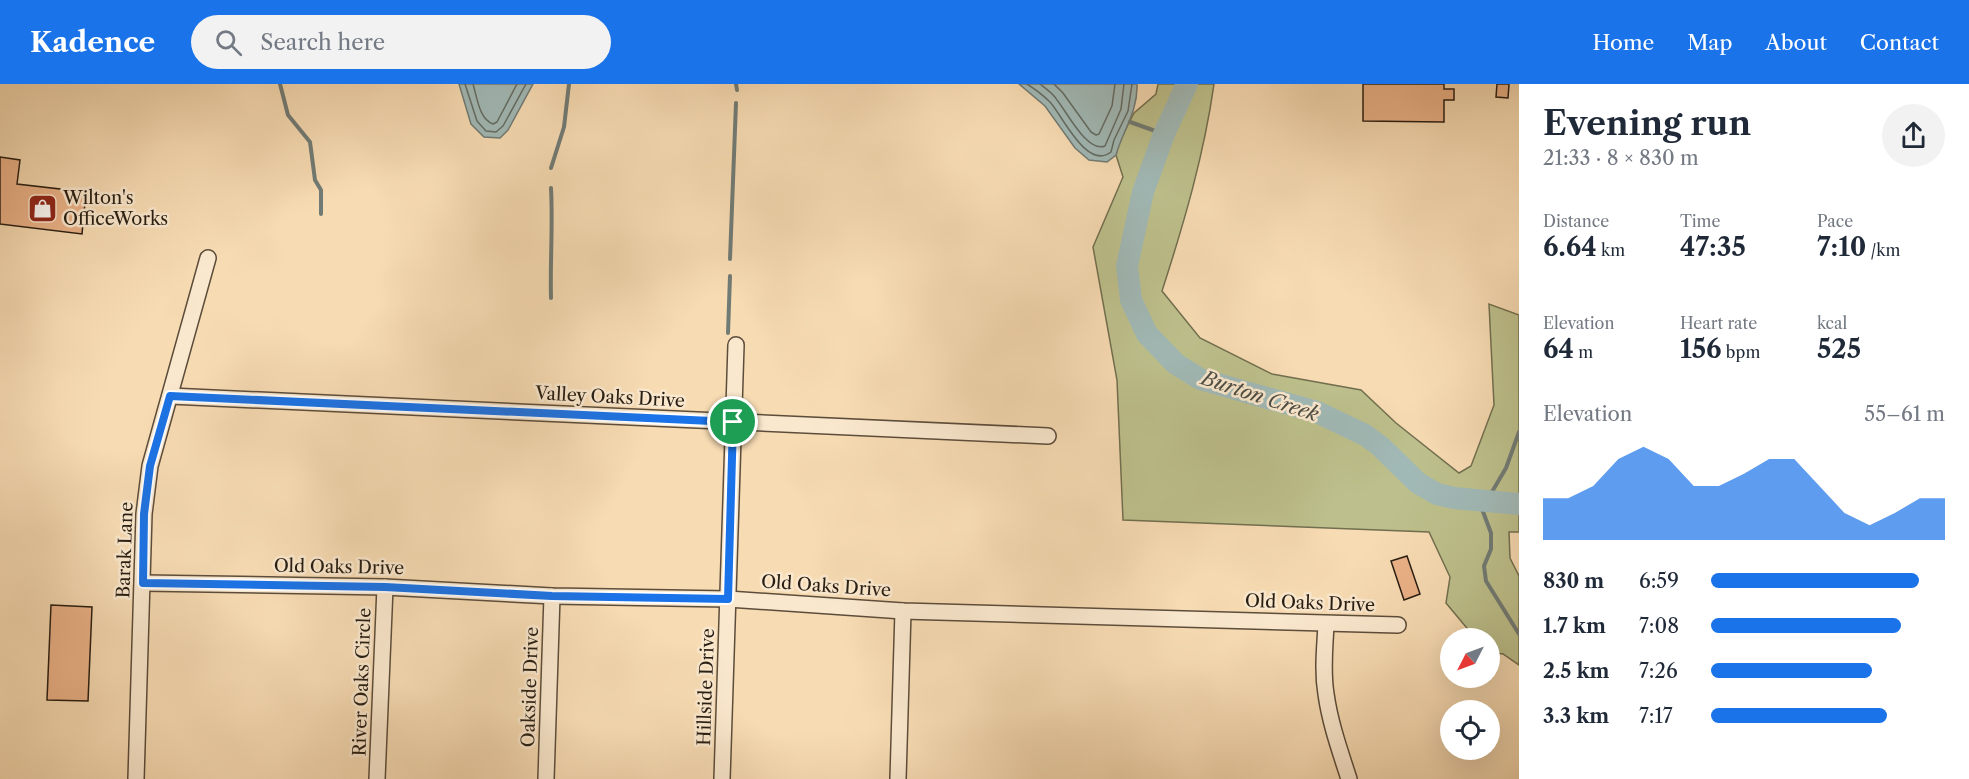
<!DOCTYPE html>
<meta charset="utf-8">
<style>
body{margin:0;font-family:"Libre Caslon Text",serif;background:#f2f2f3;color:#1f2937;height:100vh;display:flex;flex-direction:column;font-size:22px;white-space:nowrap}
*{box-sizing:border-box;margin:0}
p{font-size:20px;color:#747a83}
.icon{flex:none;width:33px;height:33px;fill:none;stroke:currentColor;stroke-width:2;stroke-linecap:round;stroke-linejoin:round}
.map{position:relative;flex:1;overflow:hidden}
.panel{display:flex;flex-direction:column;background:#fff;width:450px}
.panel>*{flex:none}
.needle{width:39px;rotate:228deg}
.buttons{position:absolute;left:1440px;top:544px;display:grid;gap:12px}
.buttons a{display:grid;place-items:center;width:60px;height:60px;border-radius:50%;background:#fff;box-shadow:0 6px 24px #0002;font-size:30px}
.pin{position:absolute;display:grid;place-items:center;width:51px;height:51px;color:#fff;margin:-26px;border:3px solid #fff;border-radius:50%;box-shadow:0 2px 6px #0007}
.round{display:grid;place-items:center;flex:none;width:63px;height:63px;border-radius:32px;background:#f2f2f3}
.head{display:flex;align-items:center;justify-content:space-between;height:102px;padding:0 24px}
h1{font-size:33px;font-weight:700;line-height:45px}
.metrics{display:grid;grid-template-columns:repeat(3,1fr);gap:9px;height:102px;padding:6px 24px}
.metrics div{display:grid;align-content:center}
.metrics b{font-size:26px;font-weight:700}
.metrics small{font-size:16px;font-weight:400}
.metrics p{font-size:16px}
.chart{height:168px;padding:12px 24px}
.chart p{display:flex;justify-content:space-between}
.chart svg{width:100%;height:108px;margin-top:6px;fill:#1a73e8;opacity:.7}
ul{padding:0 24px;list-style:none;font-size:20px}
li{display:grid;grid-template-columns:96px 72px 1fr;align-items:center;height:45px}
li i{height:15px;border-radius:8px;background:#1a73e8}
header{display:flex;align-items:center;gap:36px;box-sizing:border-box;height:84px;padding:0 30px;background:#1a73e8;color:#fff}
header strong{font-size:28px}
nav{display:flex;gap:33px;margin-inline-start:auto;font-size:21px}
.search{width:420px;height:54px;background:#f2f2f3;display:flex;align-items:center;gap:15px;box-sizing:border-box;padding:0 21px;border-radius:33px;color:#747a83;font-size:22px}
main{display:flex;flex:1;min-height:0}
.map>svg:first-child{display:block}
.green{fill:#bdc08c;stroke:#726f50;stroke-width:1.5}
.water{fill:#a1b9b6;stroke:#717b75;stroke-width:1.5}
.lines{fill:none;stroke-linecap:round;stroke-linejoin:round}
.shore{stroke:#646c64;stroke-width:1.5}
.stream{stroke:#717b75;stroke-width:4}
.river{stroke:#a1b9b6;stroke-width:22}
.building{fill:#ebb288;stroke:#281e13;stroke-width:1.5}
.minor-casing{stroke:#5c4d3b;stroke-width:18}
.minor{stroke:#fae8ce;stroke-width:15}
.route-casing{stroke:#fff;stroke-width:12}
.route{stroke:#1a73e8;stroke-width:8}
.labels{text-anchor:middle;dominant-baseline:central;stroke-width:5;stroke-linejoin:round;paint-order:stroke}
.poi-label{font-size:18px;fill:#281e13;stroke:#fae8ce;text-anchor:start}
.street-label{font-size:18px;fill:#281e13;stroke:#fae8ce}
.water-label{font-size:20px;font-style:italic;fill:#4c4c44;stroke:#fae8ce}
</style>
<header>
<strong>Kadence</strong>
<div class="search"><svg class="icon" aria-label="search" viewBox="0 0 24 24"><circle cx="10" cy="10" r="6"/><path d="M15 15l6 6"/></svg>Search here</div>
<nav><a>Home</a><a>Map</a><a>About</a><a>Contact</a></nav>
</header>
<main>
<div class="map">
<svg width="1519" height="695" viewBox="0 0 1519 695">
<rect width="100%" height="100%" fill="#f7dbb3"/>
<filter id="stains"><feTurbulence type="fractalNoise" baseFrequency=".00333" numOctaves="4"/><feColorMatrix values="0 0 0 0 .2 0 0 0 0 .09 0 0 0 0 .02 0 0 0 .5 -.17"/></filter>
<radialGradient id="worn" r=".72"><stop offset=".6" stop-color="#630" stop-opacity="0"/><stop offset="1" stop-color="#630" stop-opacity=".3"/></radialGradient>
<path class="green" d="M 1158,0 L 1214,0 C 1204,71 1184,139 1162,207 L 1200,254 L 1272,290 L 1361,306 L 1396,339 L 1459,389 L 1471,382 L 1494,321 L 1489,220 L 1519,231 L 1519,448 L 1509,448 L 1510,474 L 1519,492 L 1519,581 L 1503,570 L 1490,568 L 1490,555 L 1476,555 L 1446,519 L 1450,493 L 1429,448 L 1123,436 L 1117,296 L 1093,163 L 1123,93 L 1116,71 L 1119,58 L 1134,29 L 1156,10 Z"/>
<g class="water">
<path d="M 459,0 L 533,0 L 508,46 L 500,54 L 484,53 L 471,40 Z"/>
<path d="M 1019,0 L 1137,0 C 1138,28 1123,46 1116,71 L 1107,78 L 1089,76 L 1075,64 L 1045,22 Z"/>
</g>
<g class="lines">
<g class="shore">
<path d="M 465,0 L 477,37 L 486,47 L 496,48 L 503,42 L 526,0"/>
<path d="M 473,0 C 477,13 479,35 493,40 L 497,38 L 517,0"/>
<path d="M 1027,0 C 1035,5 1043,11 1050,18 C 1062,31 1087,87 1111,68 L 1114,56 L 1128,27 L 1132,0"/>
<path d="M 1040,0 C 1046,5 1053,9 1057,16 C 1067,28 1087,69 1105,62 L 1121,25 L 1124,0"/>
<path d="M 1054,0 L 1063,9 L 1091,48 L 1096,51 L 1099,50 L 1112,22 L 1115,0"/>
</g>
<g class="stream">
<path d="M 280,0 L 288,31 L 310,58 L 315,96 L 321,106 L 321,130"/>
<path d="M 736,0 L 737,6"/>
<path d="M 1130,38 L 1164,50"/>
<path d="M 551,84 L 564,43 L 569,0"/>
<path d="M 730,175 L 736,19"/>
<path d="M 551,214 C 550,177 553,141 551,104"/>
<path d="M 728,249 L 730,192"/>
<path d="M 1479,417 L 1491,449 L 1491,465 L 1484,482 L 1486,497 L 1519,550"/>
<path d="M 1486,418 L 1506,384 L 1519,348"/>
</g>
<path class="river" d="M 1187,0 L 1164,50 L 1143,108 L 1127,182 L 1131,216 L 1147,250 L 1176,280 L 1200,295 L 1317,328 L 1365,351 L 1380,362 L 1418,399 L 1437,410 L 1454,414 L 1519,420"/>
</g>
<g class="building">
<path d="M 1363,0 L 1444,0 L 1444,5 L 1454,5 L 1454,16 L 1444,16 L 1444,38 L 1363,37 Z"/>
<path d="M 1497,0 L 1509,0 L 1508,14 L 1496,13 Z"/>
<path d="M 0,73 L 20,76 L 17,100 L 86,108 L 82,150 L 0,140 Z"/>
<path d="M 1407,472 L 1420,510 L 1404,516 L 1391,477 Z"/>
<path d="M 51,521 L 92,523 L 88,617 L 47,616 Z"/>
</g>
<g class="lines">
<defs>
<g id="minor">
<path d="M 170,312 L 1048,352"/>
<path d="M 143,499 L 385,503 L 552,512 L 728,515 L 903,527 L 1398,541"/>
<path d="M 1326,540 C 1325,563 1322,586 1326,610 C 1330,639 1340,667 1349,695"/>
<path d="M 136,695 L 144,430 L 150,382 L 208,174"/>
<path d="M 377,695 L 385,503"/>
<path d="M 546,695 L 552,512"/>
<path d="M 722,695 L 736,261"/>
<path d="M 898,695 L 903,527"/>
</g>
</defs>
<use href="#minor" class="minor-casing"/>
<use href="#minor" class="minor"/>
</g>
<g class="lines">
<defs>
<path id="route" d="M 170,312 L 733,338 L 728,515 L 552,512 L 385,503 L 143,499 L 144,430 L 150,382 Z"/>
</defs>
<use href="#route" class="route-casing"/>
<use href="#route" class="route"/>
</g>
<defs>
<symbol id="shop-square" viewBox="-11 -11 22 22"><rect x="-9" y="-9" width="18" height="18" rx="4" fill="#8f2418" stroke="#fae8ce"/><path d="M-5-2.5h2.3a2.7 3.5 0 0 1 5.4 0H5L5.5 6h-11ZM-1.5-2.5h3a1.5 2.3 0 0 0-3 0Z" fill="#fff"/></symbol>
</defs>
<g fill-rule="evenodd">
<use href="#shop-square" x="26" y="108" width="33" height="33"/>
</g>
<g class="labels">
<g class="poi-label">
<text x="63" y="114">Wilton's<tspan x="63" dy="21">OfficeWorks</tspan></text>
</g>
<g class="street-label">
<text transform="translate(610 313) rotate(3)">Valley Oaks Drive</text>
<text transform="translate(125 466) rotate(-88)">Barak Lane</text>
<text transform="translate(339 483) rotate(1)">Old Oaks Drive</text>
<text transform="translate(826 502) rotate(4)">Old Oaks Drive</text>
<text transform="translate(1310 519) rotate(2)">Old Oaks Drive</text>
<text transform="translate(362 598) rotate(-88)">River Oaks Circle</text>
<text transform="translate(530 603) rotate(-88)">Oakside Drive</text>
<text transform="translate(706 603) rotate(-88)">Hillside Drive</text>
</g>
<g class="water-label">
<text transform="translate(1260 312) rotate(18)">Burton Creek</text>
</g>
</g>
<rect width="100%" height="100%" filter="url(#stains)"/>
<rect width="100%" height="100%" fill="url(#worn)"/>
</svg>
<div class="buttons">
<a><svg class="needle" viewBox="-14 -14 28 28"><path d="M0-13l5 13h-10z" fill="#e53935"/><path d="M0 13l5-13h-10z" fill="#747a83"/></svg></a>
<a><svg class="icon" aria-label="locate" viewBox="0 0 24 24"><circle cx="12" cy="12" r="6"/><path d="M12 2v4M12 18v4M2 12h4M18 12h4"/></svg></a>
</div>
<div class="pin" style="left:733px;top:338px;background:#1e9e55"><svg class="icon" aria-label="arrive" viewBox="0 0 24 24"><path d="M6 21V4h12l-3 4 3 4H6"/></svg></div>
</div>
<section class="panel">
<div class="head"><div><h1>Evening run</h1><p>21:33 · 8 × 830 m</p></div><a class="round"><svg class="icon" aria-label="share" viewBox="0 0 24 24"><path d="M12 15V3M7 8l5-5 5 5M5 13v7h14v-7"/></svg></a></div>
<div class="metrics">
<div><p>Distance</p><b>6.64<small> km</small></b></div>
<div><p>Time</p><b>47:35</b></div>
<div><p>Pace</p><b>7:10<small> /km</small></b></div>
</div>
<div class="metrics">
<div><p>Elevation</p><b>64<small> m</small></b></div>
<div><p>Heart rate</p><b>156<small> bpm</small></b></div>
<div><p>kcal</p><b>525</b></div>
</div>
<div class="chart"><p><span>Elevation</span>55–61 m</p>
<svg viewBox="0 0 160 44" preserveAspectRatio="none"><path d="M0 44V27L10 27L20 22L30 11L40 6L50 11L60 22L70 22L80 17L90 11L100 11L110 22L120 33L130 38L140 33L150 27L160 27V44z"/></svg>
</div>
<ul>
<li><b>830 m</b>6:59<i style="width:89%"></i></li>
<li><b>1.7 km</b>7:08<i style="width:81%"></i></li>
<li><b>2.5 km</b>7:26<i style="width:69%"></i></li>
<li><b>3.3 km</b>7:17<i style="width:75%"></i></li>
</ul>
</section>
</main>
